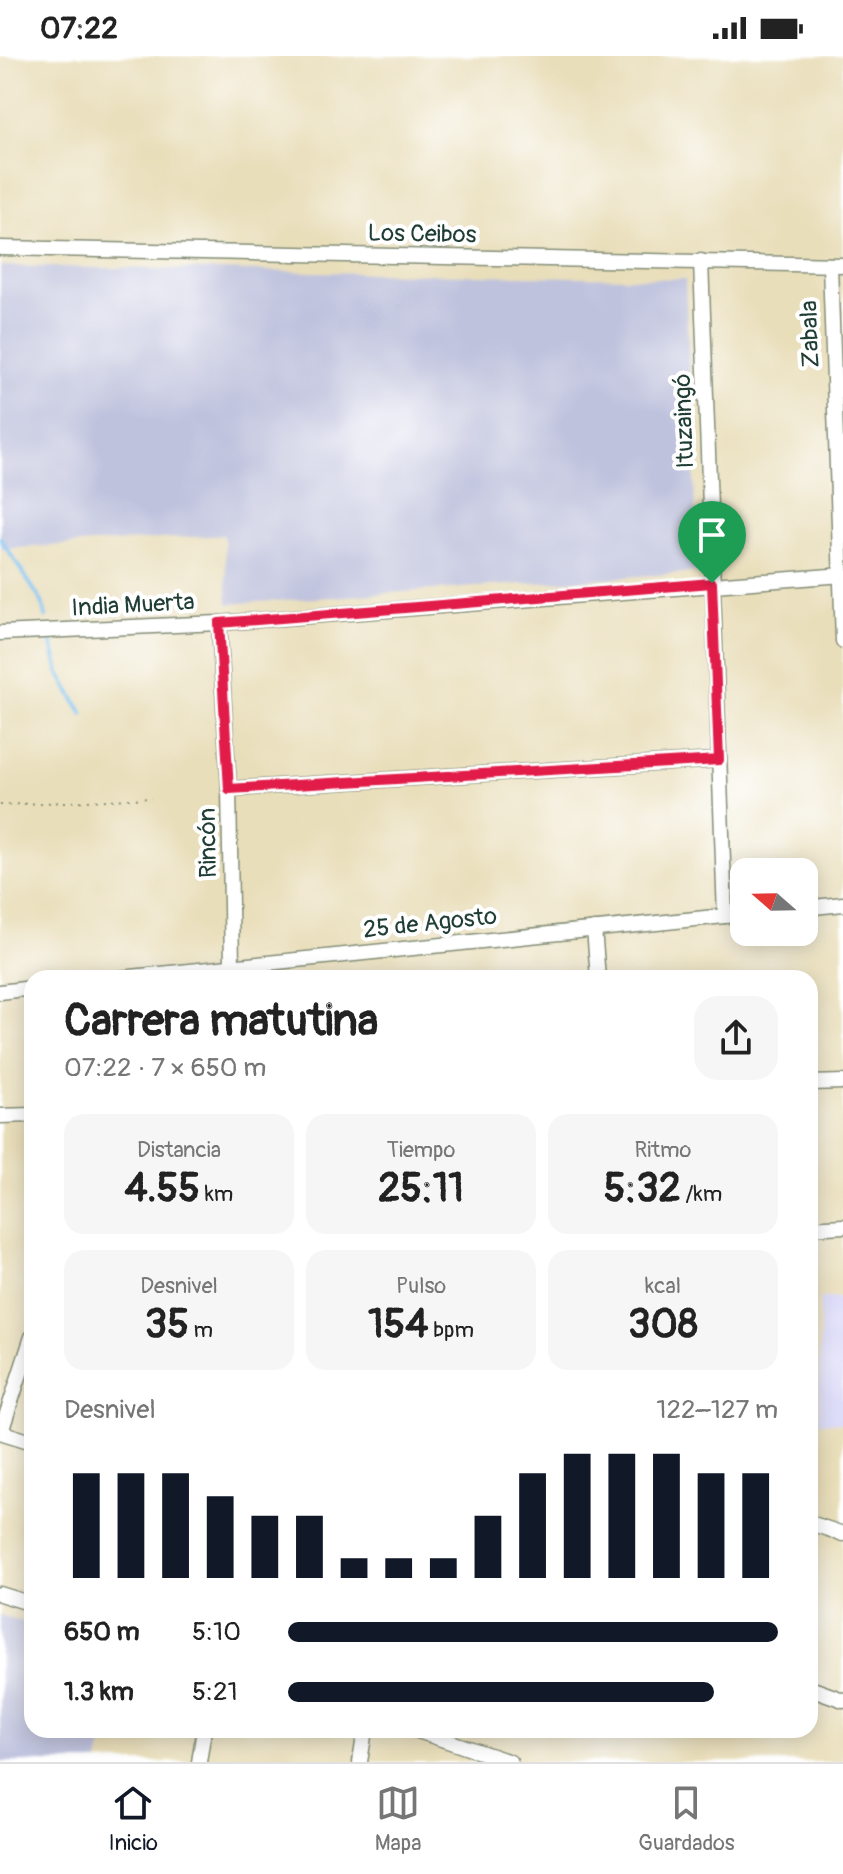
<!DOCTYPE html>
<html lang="es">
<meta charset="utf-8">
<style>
body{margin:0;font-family:Pangolin,sans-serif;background:#f6f6f6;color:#222;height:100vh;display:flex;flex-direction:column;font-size:30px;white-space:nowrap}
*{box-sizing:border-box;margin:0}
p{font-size:26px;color:#767676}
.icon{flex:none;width:44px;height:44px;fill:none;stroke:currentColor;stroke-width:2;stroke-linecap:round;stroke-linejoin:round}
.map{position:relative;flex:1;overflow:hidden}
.sheet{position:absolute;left:24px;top:914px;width:794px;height:768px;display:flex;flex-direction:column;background:#fff;border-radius:24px;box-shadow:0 4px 20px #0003}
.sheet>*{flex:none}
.needle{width:52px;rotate:290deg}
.controls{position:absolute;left:730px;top:802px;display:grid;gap:16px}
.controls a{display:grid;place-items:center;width:88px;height:88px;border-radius:16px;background:#fff;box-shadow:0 4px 20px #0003;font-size:40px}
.pin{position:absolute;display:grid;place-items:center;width:68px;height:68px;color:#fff;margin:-82px -34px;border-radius:50% 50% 50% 0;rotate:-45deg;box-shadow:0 0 8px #0007}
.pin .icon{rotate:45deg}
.round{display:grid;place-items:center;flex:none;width:84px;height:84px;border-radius:24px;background:#f6f6f6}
.head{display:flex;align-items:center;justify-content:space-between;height:136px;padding:0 40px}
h1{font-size:44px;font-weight:800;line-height:60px}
.metrics{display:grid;grid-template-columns:repeat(3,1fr);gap:12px;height:136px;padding:8px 40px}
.metrics div{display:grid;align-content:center;border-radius:20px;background:#f6f6f6;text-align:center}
.metrics b{font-size:40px;font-weight:800}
.metrics small{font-size:22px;font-weight:400}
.metrics p{font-size:22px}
.chart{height:224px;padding:16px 40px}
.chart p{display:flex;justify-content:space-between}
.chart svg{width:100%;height:144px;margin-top:8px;stroke:#111827;stroke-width:6}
ul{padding:0 40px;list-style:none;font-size:26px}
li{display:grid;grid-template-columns:128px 96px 1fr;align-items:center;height:60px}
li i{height:20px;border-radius:10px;background:#111827}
.status{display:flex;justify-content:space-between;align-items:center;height:56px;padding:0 40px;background:#fff;direction:ltr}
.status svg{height:22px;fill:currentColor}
.tabs{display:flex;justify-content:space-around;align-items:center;height:112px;border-top:2px solid #e0e0e0;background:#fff;font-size:22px;color:#767676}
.tabs a{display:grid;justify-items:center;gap:4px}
.tabs .selected{color:#111827}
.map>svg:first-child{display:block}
.built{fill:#d8d7f8}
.industrial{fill:#bfc2dd}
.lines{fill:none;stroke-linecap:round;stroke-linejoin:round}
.stream{stroke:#76bfef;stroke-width:4}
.minor-casing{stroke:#848e77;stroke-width:17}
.path{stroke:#848e77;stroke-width:2;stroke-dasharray:2 6;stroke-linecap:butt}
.minor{stroke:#fff;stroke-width:14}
.route-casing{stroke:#fff;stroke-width:16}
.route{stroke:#e11d48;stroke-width:10}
.labels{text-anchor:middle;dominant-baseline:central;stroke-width:8;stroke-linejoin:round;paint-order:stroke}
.street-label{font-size:24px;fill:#1f3d34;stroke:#fff}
</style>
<div class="status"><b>07:22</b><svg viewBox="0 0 49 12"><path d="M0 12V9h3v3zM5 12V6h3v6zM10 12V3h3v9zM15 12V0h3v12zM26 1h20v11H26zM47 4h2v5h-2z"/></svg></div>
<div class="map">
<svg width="843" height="1706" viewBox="0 0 843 1706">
<rect width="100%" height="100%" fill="#fff"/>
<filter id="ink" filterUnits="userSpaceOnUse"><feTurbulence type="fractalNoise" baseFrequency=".0125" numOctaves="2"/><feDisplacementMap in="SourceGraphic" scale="16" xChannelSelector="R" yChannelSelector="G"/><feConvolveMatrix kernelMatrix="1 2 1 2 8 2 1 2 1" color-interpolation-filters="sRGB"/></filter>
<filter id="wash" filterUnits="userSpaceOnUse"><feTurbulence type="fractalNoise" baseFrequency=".006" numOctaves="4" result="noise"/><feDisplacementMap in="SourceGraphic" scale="32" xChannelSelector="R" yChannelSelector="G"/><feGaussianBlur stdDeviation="1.8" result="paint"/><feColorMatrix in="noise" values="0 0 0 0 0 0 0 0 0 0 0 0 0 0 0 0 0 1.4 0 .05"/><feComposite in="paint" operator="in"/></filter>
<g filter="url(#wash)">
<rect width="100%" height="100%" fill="#e9deba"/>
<path class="built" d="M 820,1242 L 843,1242 L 843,1367 L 819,1366 Z"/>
<g class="industrial">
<path d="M 0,210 L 685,223 L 698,516 L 228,548 L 224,479 L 0,493 Z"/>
<path d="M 0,1559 L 32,1569 L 32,1674 L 105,1674 L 98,1706 L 0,1706 Z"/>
</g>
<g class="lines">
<g class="stream">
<path d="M 0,482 L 42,546 L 46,561"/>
<path d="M 51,583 L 59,617 L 83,658"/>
</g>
</g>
</g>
<g filter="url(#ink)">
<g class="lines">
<defs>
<g id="minor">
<path d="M 0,192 L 843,209"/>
<path d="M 701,205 L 725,860"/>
<path d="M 830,209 L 843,585"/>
<path d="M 219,567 L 229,733 L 232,909"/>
<path d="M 0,577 L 219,567 L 843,519"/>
<path d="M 229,733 L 719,704"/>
<path d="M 804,852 L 843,848"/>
<path d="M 594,873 L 598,922"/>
<path d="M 121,922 L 744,858"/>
<path d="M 0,936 L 32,932"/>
<path d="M 810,1027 L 843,1026"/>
<path d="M 0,1060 L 32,1059"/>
<path d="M 810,1172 L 843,1170"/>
<path d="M 0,1376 L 32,1386"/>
<path d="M 1,1376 L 32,1281"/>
<path d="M 810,1467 L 843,1478"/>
<path d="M 0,1538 L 32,1548"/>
<path d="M 810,1632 L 843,1644"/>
<path d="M 415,1674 L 510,1706"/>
<path d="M 199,1706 L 204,1674"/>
<path d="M 360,1706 L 365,1674"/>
</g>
</defs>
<use href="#minor" class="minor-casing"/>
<g class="path">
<path d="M 0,749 L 152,742"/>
<path d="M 0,841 L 2,841"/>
</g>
<use href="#minor" class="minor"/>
</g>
</g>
<g class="lines" filter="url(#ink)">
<defs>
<path id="route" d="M 712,527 L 719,704 L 229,733 L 219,567 Z"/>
</defs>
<use href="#route" class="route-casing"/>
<use href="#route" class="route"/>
</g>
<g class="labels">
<g class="street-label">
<text transform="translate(422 178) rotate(1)">Los Ceibos</text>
<text transform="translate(810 278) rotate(-92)">Zabala</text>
<text transform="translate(684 365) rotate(-92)">Ituzaingó</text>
<text transform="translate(133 549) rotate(-3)">India Muerta</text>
<text transform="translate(208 787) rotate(-91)">Rincón</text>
<text transform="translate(430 867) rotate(-6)">25 de Agosto</text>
</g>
</g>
</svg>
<div class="controls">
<a><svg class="needle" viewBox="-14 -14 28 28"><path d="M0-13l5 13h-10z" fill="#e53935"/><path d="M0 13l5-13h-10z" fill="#767676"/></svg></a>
</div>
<div class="pin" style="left:712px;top:527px;background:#1e9e55"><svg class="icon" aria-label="arrive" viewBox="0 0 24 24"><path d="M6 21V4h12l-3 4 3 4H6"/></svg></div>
<section class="sheet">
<div class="head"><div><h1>Carrera matutina</h1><p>07:22 · 7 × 650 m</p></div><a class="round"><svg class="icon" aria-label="share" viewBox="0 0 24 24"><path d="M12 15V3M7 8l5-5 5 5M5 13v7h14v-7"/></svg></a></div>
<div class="metrics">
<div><p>Distancia</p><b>4.55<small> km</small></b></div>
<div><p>Tiempo</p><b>25:11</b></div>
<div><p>Ritmo</p><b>5:32<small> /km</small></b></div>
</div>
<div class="metrics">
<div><p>Desnivel</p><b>35<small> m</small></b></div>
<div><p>Pulso</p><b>154<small> bpm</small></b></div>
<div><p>kcal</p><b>308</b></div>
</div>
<div class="chart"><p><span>Desnivel</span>122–127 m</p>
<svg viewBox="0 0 160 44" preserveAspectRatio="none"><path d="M5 44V12M15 44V12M25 44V12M35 44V19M45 44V25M55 44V25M65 44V38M75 44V38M85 44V38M95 44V25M105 44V12M115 44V6M125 44V6M135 44V6M145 44V12M155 44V12"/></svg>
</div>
<ul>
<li><b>650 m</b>5:10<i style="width:100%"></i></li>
<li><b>1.3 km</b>5:21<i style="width:87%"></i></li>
</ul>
</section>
</div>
<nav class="tabs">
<a class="selected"><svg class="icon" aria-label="home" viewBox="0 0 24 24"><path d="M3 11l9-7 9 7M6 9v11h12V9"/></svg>Inicio</a>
<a><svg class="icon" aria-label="map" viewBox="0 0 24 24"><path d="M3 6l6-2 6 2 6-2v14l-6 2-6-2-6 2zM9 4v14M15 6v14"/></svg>Mapa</a>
<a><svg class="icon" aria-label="saved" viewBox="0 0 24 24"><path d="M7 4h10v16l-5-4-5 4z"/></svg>Guardados</a>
</nav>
